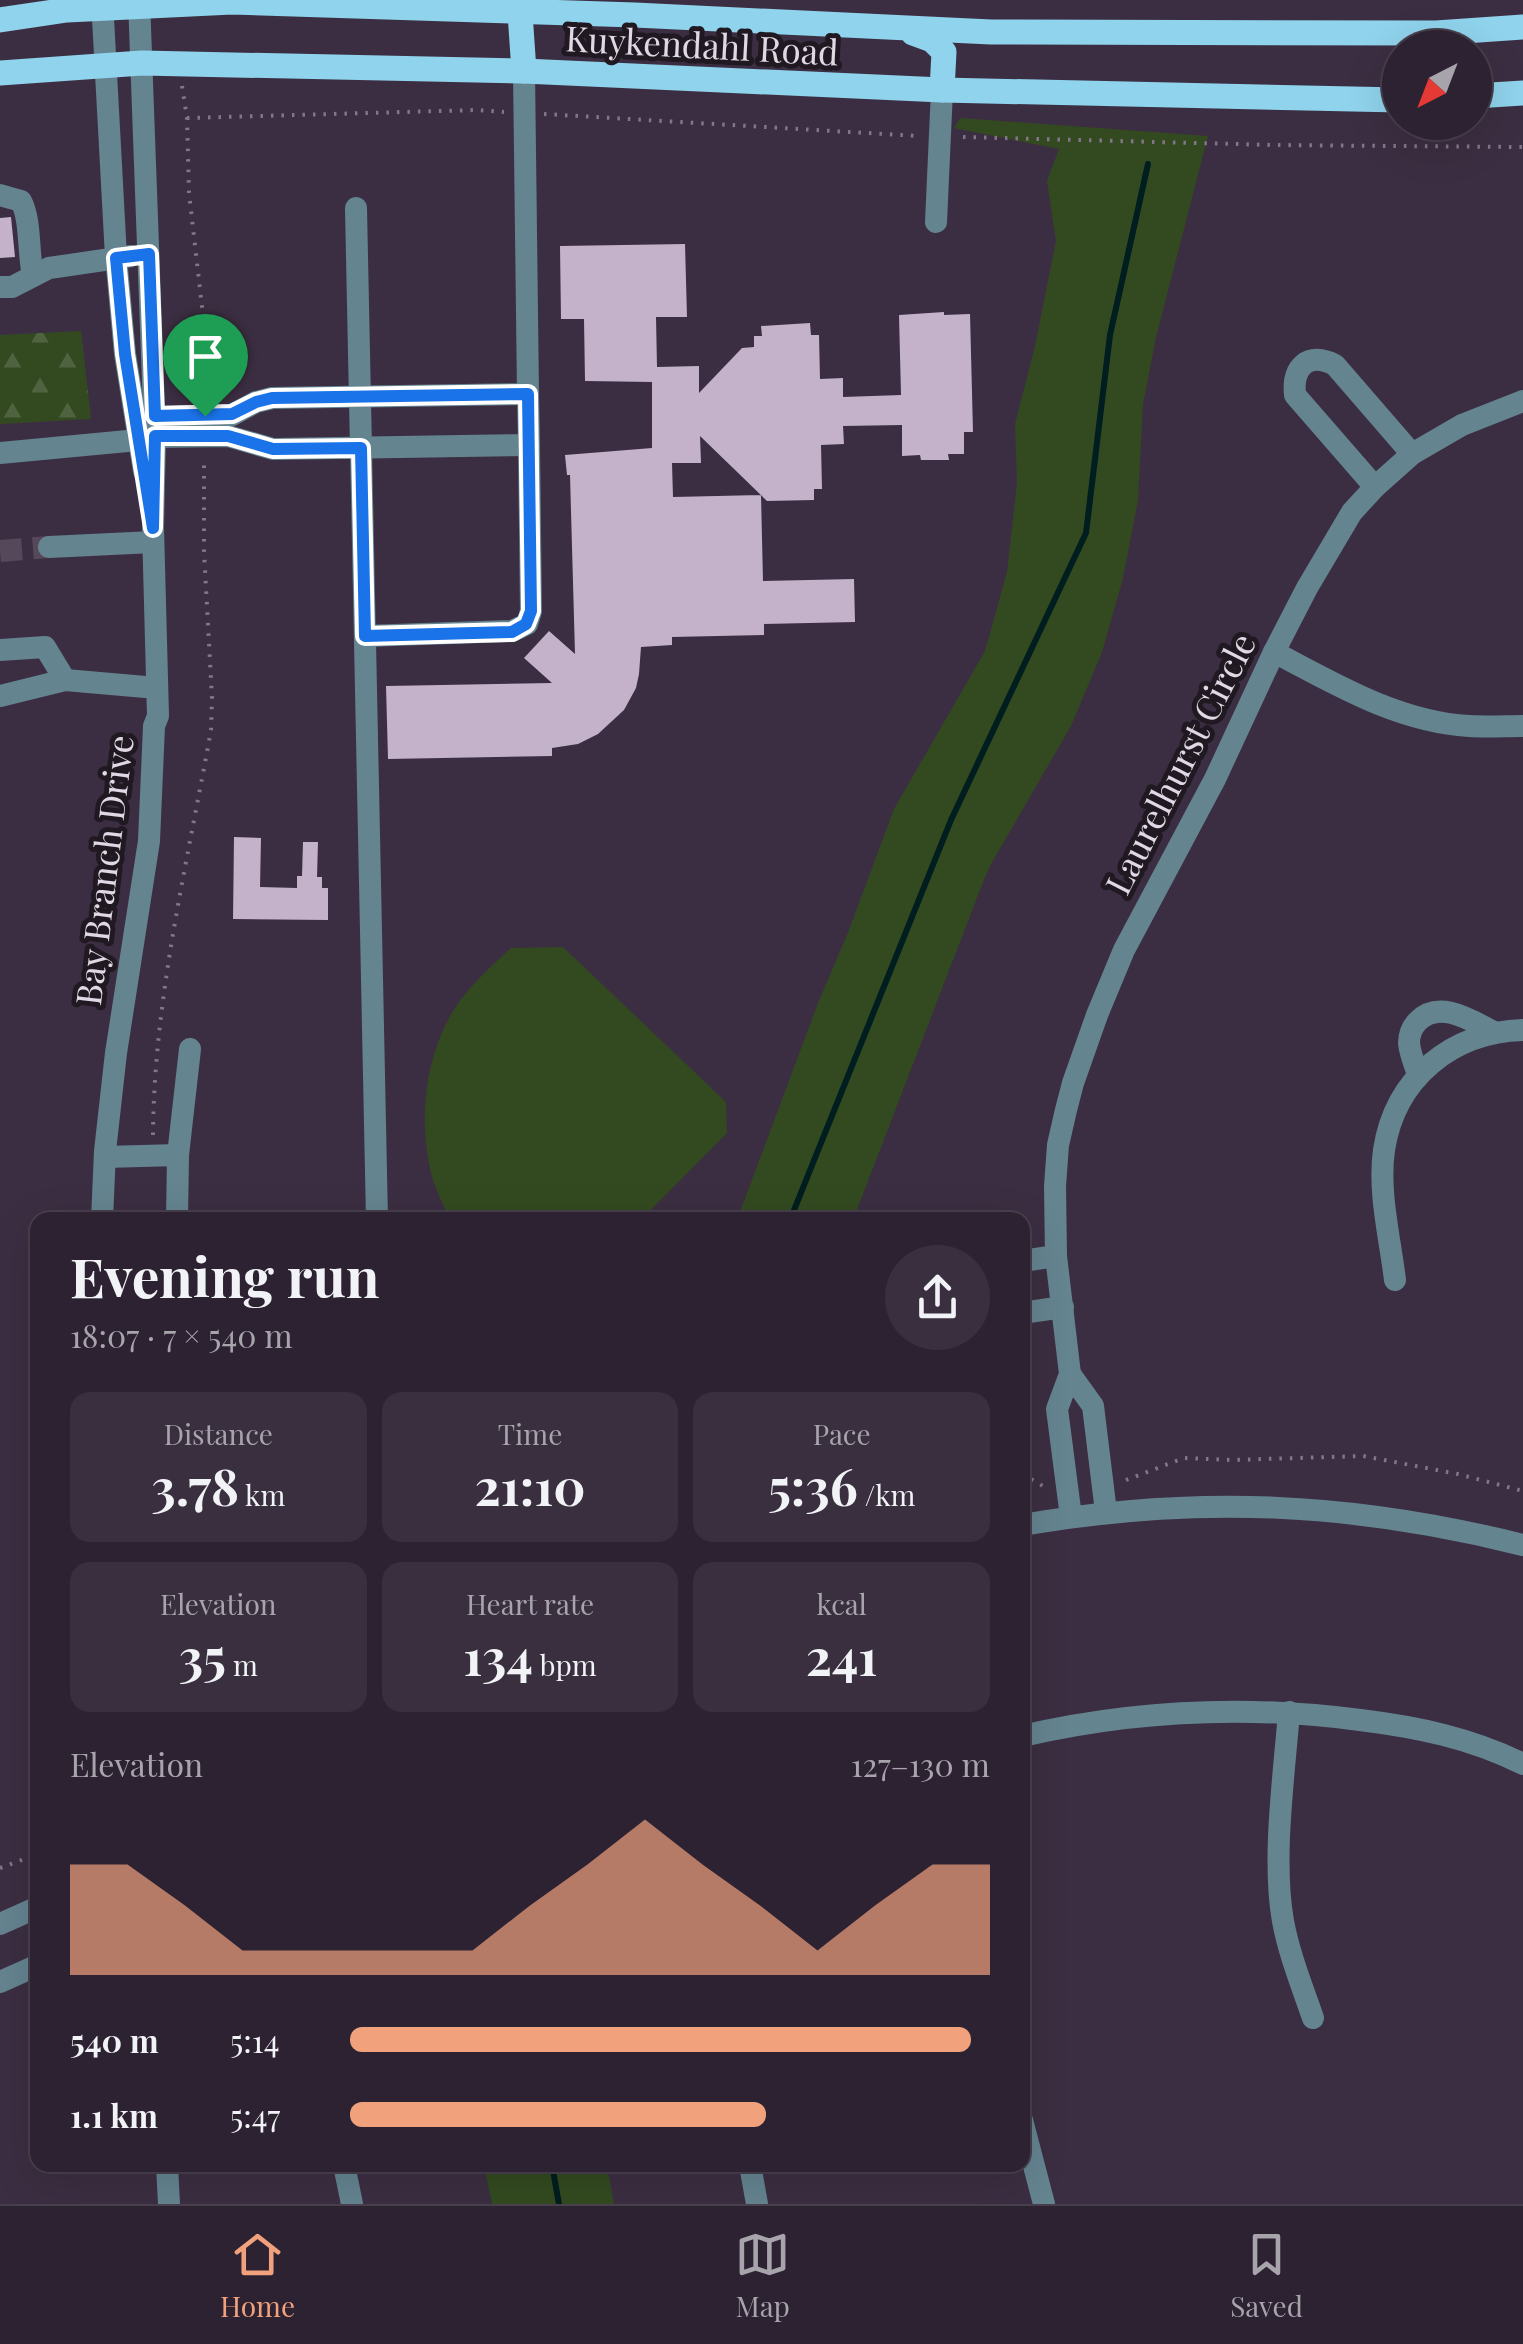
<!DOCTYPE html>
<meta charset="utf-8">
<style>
body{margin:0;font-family:"Playfair Display",serif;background:#392f3e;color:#f1f3f6;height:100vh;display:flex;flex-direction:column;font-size:38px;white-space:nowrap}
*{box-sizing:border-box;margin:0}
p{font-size:32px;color:#a7a4ac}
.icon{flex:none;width:55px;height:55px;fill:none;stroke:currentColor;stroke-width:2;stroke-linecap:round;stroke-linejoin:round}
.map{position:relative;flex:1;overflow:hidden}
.drawer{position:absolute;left:30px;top:1212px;width:1000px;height:960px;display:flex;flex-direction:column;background:#2d2232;border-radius:20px;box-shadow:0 10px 40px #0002,0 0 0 2px #483f4d}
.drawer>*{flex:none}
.needle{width:65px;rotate:222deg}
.fabs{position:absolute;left:1382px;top:30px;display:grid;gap:20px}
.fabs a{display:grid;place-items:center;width:110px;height:110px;border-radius:50%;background:#2d2232;box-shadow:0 10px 40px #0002,0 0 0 2px #483f4d;font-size:50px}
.pin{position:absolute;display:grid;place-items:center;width:85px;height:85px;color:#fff;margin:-102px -42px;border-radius:50% 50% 50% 0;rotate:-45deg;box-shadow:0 0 10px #0007}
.pin .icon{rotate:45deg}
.round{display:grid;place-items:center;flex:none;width:105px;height:105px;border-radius:52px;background:#392f3e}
.headline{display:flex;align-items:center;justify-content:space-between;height:170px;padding:0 40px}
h1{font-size:55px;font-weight:700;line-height:75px}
.stats{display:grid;grid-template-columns:repeat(3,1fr);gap:15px;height:170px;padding:10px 40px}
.stats div{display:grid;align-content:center;border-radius:20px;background:#392f3e;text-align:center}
.stats b{font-size:50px;font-weight:700}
.stats small{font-size:28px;font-weight:400}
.stats p{font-size:28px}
.chart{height:280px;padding:20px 40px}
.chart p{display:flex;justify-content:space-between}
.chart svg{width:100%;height:180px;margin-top:10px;fill:#f1a17c;opacity:.7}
ul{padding:0 40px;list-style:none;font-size:32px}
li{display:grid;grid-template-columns:160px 120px 1fr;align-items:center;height:75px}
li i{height:25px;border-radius:12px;background:#f1a17c}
.menu{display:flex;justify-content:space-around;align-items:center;height:140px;border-top:2px solid #483f4d;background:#2d2232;font-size:28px;color:#a7a4ac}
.menu a{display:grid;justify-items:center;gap:5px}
.menu .active{color:#f1a17c}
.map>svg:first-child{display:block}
.green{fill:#334a20}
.forest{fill:url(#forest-firs)}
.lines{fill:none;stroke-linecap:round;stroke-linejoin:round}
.stream{stroke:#001e1f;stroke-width:6}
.building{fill:#c3b2ca}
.minor-tunnel{stroke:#55485a;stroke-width:22;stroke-dasharray:22 11;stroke-linecap:butt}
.path{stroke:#827687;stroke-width:4;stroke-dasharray:2.5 8;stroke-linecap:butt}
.minor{stroke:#648490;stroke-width:22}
.major{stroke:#90d3ec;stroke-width:25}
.route-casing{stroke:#fff;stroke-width:20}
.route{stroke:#1a73e8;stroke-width:12}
.labels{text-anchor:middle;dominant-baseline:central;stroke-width:10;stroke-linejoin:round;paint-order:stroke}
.street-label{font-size:35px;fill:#e1d8e5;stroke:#201922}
</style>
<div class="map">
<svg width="1523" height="2204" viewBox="0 0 1523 2204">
<defs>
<pattern id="forest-firs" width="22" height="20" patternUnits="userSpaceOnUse" patternTransform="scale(2.5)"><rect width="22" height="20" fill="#334a20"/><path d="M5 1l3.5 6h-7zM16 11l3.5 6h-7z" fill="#506340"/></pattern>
</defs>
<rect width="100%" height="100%" fill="#3c2e42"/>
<g class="green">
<path d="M 960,118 L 1208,136 L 1156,337 L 1143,404 L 1138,500 L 1123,578 L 1102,652 L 1071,726 L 991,864 L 983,882 L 853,1220 L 737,1220 L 818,1003 L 849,930 L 894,809 L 985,651 L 1007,572 L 1017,483 L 1015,424 L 1035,346 L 1056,241 L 1047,181 L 1059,149 L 954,128 Z"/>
<path d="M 563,947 L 726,1102 L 727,1133 L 641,1220 L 450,1220 C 443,1204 434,1187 430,1169 C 419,1117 425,1058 453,1011 C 468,987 490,967 511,948 Z"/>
<path d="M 484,2165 L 607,2165 L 614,2204 L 492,2204 Z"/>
</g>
<path class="forest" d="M 81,331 L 91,419 L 0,424 L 0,335 Z"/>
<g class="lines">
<g class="stream">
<path d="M 790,1220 L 951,820 L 1086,533 L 1110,335 L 1148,164"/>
<path d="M 552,2165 L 559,2204"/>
</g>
</g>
<g class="building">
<path d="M 11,217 L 15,257 L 0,258 L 0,218 Z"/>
<path d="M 685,244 L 687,317 L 656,317 L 657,367 L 699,366 L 699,393 L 742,348 L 754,347 L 754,336 L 762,336 L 761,326 L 810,323 L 811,335 L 819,335 L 820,379 L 843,378 L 843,397 L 901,395 L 899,315 L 944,312 L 944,315 L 970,314 L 973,432 L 964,432 L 964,454 L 948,454 L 949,460 L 921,460 L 920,455 L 902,456 L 902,425 L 843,426 L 844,444 L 821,445 L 822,489 L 814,489 L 814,500 L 767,501 L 700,436 L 701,463 L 672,463 L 673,497 L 761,495 L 763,581 L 854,579 L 855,622 L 764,624 L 764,635 L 672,637 L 672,645 L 641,647 L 639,674 L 636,688 L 624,710 L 598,734 L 578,744 L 552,748 L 552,756 L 388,759 L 386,686 L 552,683 L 524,658 L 549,631 L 575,654 L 570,475 L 567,475 L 565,455 L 652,448 L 652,382 L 585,381 L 584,319 L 561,319 L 560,246 Z"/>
<path d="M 234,837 L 261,838 L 260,887 L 297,888 L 297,876 L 302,876 L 303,842 L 318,842 L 317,877 L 322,877 L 322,888 L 328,888 L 328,920 L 233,919 Z"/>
</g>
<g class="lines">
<path class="minor-tunnel" d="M 0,551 L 49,547"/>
<g class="path">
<path d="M 182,86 L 187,118 L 189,193 L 204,324 L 205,395"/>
<path d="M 544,114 L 918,136"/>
<path d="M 187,118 L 476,110 L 504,112"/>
<path d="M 963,137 L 1273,145 L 1523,147"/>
<path d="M 153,1135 C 154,999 187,864 211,730 L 212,698 L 204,551 L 204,460"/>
<path d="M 1022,1474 L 1043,1486"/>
<path d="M 1126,1480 L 1184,1458 L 1232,1460 L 1363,1456 L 1458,1474 L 1523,1491"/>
<path d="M 0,1868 L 38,1854"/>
</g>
<g class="minor">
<path d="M 102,0 L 116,257 L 125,354 L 144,471"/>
<path d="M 0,195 L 21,201 C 31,219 28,254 33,276"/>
<path d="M 356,208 L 377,1220"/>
<path d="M 936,222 L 942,90"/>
<path d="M 0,287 L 12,287 L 49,268 L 131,256"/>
<path d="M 155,417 L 232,415 L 256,402 L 272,398 L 528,394 L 524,71"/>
<path d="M 155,437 L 228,436 L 273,449 L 529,445 L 528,394"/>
<path d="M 0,453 L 138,440"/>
<path d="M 1375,487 L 1295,395 C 1292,367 1308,351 1335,365 L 1412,454"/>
<path d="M 49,547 L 153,542"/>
<path d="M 365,636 L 512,631 L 527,624 L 531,611 L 529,445"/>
<path d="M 0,650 L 45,647 L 65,680 L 157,688"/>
<path d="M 1274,652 C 1335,684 1398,722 1469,726 C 1487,727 1505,726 1523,726"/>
<path d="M 0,696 L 65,680"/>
<path d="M 1418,1075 C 1415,1065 1410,1054 1409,1043 C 1409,1034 1412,1027 1418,1021 C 1440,999 1472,1021 1494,1032"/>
<path d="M 105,1157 L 178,1155"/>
<path d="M 102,1220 L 105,1151 L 116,1053 L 149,841 L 154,726 L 158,716 L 153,528 L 155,437 L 139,0"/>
<path d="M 177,1220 L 178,1155 L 190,1049"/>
<path d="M 1022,1261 L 1056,1256"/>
<path d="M 1395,1280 C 1390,1238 1378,1192 1384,1150 C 1395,1078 1452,1032 1523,1030"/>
<path d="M 1022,1313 L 1063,1307"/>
<path d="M 1070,1374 L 1093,1406 L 1106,1512"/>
<path d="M 1071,1517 L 1057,1409 L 1070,1374 L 1056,1256 L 1055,1186 L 1058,1145 L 1066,1110 L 1073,1083 L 1097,1015 L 1124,950 L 1215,779 L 1274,652 L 1307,588 L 1352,512 L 1375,487 L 1412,454 L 1462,425 L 1523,401"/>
<path d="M 1022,1525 C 1196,1495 1352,1502 1523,1545"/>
<path d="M 1289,1712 C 1284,1776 1272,1859 1283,1921 C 1289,1954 1302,1986 1313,2018"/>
<path d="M 1022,1736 C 1134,1710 1246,1705 1360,1720 C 1417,1727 1471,1738 1523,1764"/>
<path d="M 0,1924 L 38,1907"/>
<path d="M 0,1982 L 38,1965"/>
<path d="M 1022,2120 L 1044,2204"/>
<path d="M 167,2165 L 169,2204"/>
<path d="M 344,2165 L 352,2204"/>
<path d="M 750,2165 L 757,2204"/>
</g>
<g class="major">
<path d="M 520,13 L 524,71"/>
<path d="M 0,20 L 67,10 L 232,2 L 635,15 L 991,32 L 1436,33 L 1523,27"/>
<path d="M 913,33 L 932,40 L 944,52 L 942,90"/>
<path d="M 0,73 L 142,63 L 524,71 L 942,90 L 1400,100"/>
<path d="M 1475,96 L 1523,93"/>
</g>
</g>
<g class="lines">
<defs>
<path id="route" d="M 149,254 L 155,416 L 232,414 L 256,402 L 272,398 L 528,394 L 531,611 L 526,624 L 512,632 L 365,636 L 361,448 L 273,449 L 228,436 L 155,436 L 153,528 L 125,354 L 116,258 Z"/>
</defs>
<use href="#route" class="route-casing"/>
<use href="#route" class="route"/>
</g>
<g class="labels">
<g class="street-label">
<text transform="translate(702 44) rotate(3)">Kuykendahl Road</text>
<text transform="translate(1179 763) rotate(-63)">Laurelhurst Circle</text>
<text transform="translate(103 870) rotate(-83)">Bay Branch Drive</text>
</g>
</g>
</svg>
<div class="fabs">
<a><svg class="needle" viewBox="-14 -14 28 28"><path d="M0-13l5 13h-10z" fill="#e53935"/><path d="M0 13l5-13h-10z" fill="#a7a4ac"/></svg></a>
</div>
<div class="pin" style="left:205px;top:416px;background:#1e9e55"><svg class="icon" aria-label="arrive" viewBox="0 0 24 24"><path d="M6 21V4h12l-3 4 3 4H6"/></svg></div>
<section class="drawer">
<div class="headline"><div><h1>Evening run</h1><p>18:07 · 7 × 540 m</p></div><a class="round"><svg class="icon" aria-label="share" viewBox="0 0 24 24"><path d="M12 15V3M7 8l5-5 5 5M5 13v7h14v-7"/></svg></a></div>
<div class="stats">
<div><p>Distance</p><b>3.78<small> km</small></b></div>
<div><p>Time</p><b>21:10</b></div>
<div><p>Pace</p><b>5:36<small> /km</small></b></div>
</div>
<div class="stats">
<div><p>Elevation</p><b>35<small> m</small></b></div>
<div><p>Heart rate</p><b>134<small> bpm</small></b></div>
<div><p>kcal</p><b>241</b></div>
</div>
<div class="chart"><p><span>Elevation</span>127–130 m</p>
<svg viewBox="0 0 160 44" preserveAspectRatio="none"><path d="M0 44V17L10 17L20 27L30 38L40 38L50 38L60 38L70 38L80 27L90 17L100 6L110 17L120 27L130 38L140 27L150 17L160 17V44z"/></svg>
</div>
<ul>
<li><b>540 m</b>5:14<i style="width:97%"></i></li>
<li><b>1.1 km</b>5:47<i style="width:65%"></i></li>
</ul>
</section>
</div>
<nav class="menu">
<a class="active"><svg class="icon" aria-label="home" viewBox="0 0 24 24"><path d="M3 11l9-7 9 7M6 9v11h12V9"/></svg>Home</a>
<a><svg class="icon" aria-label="map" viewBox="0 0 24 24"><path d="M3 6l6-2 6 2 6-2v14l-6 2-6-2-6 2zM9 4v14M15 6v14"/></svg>Map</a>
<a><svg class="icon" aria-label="saved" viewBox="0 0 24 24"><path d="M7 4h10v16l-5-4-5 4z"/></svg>Saved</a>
</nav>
